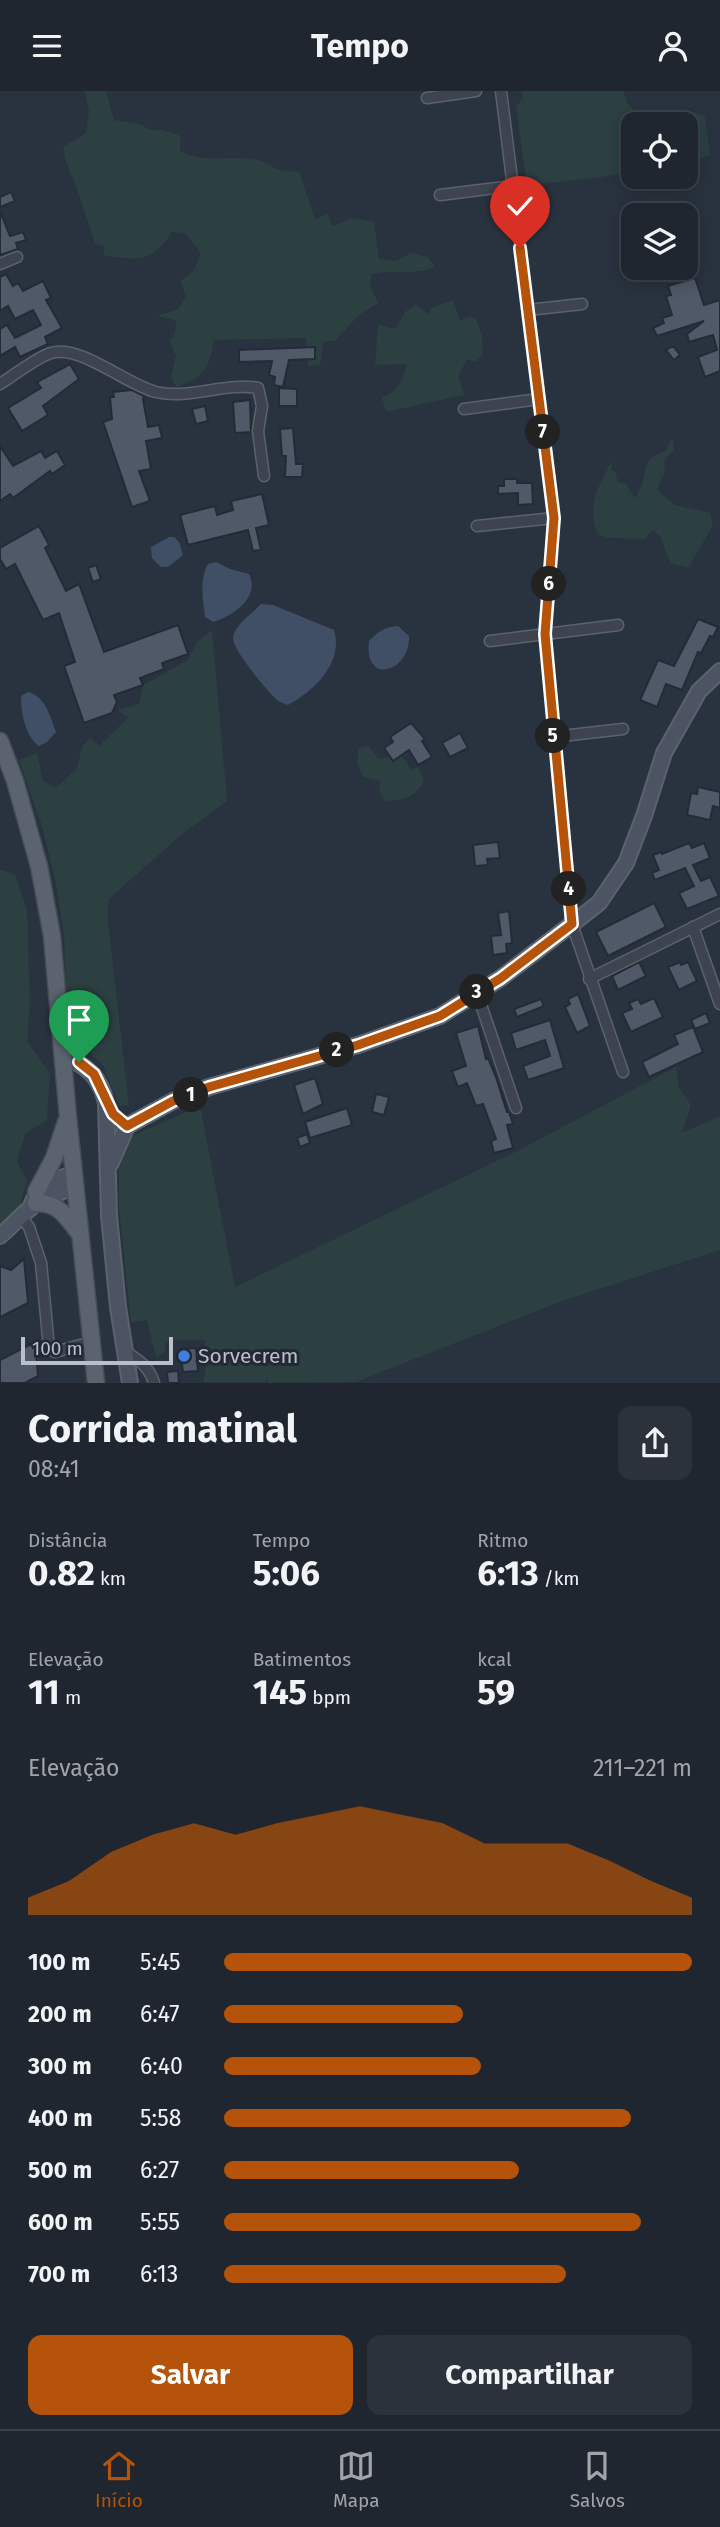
<!DOCTYPE html>
<html lang="pt">
<meta charset="utf-8">
<style>
body{margin:0;font-family:"Fira Sans",sans-serif;background:#2c323b;color:#f1f3f6;height:100vh;display:flex;flex-direction:column;font-size:26px;white-space:nowrap}
*{box-sizing:border-box;margin:0}
p{font-size:23px;color:#a1a5aa}
.icon{flex:none;width:38px;height:38px;fill:none;stroke:currentColor;stroke-width:2;stroke-linecap:round;stroke-linejoin:round}
.map{position:relative;height:1292px;overflow:hidden}
.panel{display:flex;flex-direction:column;background:#1f262f;flex:1}
.panel>*{flex:none}
.tools{position:absolute;left:621px;top:21px;display:grid;gap:14px}
.tools a{display:grid;place-items:center;width:77px;height:77px;border-radius:14px;background:#1f262f;box-shadow:0 4px 18px #0003,0 0 0 2px #3c434b;font-size:35px}
.scale{position:absolute;left:21px;bottom:18px;width:152px;box-sizing:border-box;padding-left:7px;border:4px solid #babfc9;border-top:0;font-size:19px;line-height:24px;white-space:nowrap;color:#babfc9;-webkit-text-stroke:5px #222934;paint-order:stroke}
.pin{position:absolute;display:grid;place-items:center;width:60px;height:60px;color:#fff;margin:-72px -30px;border-radius:50% 50% 50% 0;rotate:-45deg;box-shadow:0 0 7px #0007}
.pin .icon{rotate:45deg}
.km{position:absolute;width:35px;height:35px;margin:-18px;border-radius:50%;background:#222;color:#fff;font-size:19px;line-height:35px;text-align:center}
.round{display:grid;place-items:center;flex:none;width:74px;height:74px;border-radius:14px;background:#2c323b}
.overview{display:flex;align-items:center;justify-content:space-between;height:119px;padding:0 28px}
h1{font-size:38px;font-weight:700;line-height:52px}
.metrics{display:grid;grid-template-columns:repeat(3,1fr);gap:10px;height:119px;padding:7px 28px}
.metrics div{display:grid;align-content:center}
.metrics b{font-size:35px;font-weight:700}
.metrics small{font-size:19px;font-weight:400}
.metrics p{font-size:19px}
.chart{height:196px;padding:14px 28px}
.chart p{display:flex;justify-content:space-between}
.chart svg{width:100%;height:126px;margin-top:7px;fill:#b45309;opacity:.7}
.cta{display:flex;gap:14px;margin-top:auto;padding:14px 28px}
.cta a{flex:1;height:80px;border-radius:14px;background:#b45309;color:#fff;font-size:28px;font-weight:700;line-height:80px;text-align:center}
.cta a+a{background:#2c323b;color:#f1f3f6}
ul{padding:0 28px;list-style:none;font-size:23px}
li{display:grid;grid-template-columns:112px 84px 1fr;align-items:center;height:52px}
li i{height:18px;border-radius:9px;background:#b45309}
header{display:flex;justify-content:space-between;align-items:center;height:91px;padding:0 28px;background:#1f262f;font-size:32px;font-weight:700}
.menu{display:flex;justify-content:space-around;align-items:center;height:98px;border-top:2px solid #3c434b;background:#1f262f;font-size:19px;color:#a1a5aa}
.menu a{display:grid;justify-items:center;gap:4px}
.menu .current{color:#b45309}
.map>svg:first-child{display:block}
.green{fill:#2c3f41}
.water{fill:#414f66}
.building{fill:#505967;stroke:#242b36;stroke-width:2}
.lines{fill:none;stroke-linecap:round;stroke-linejoin:round}
.street-casing{stroke:#5b626c;stroke-width:13}
.secondary-casing{stroke:#5b626c;stroke-width:18}
.primary-casing{stroke:#474d58;stroke-width:19}
.street{stroke:#3d444f;stroke-width:10}
.secondary{stroke:#4c5362;stroke-width:14}
.primary{stroke:#5b636f;stroke-width:16}
.route-casing{stroke:#fff;stroke-width:14}
.route{stroke:#b45309;stroke-width:9}
.shop-dot{fill:#3f7fe0;stroke:#222934;stroke-width:2.5}
.labels{text-anchor:middle;dominant-baseline:central;stroke-width:6;stroke-linejoin:round;paint-order:stroke}
.poi-label{font-size:21px;fill:#babfc9;stroke:#222934;text-anchor:start}
</style>
<header><svg class="icon" aria-label="menu" viewBox="0 0 24 24"><path d="M4 6h16M4 12h16M4 18h16"/></svg>Tempo<svg class="icon" aria-label="person" viewBox="0 0 24 24"><circle cx="12" cy="8" r="4"/><path d="M4 21q1-7 8-7t8 7"/></svg></header>
<div class="map">
<svg width="720" height="1292" viewBox="0 0 720 1292">
<rect width="100%" height="100%" fill="#29323f"/>
<g class="green">
<path d="M 85,0 L 106,0 L 114,29 L 140,33 L 150,39 L 163,39 L 181,45 L 180,60 C 205,73 230,64 257,69 C 264,70 270,75 277,78 C 284,80 292,80 299,81 L 315,129 L 327,122 L 332,135 L 352,127 L 374,131 L 379,168 L 396,170 L 411,162 L 428,166 L 435,176 C 409,186 397,177 372,183 L 370,195 L 378,212 L 359,224 L 335,250 L 324,250 L 320,274 L 308,275 L 306,247 L 214,249 C 211,276 202,288 176,296 L 171,286 L 176,265 L 169,250 L 175,242 L 176,229 L 157,225 L 178,218 L 186,205 L 180,190 L 193,180 L 201,163 L 185,142 L 172,141 C 152,172 137,170 103,164 L 105,155 L 95,153 L 78,101 L 66,71 L 63,56 L 86,42 L 89,21 Z"/>
<path d="M 522,0 L 623,0 L 627,12 L 648,32 L 667,23 L 682,28 L 694,21 L 705,25 L 710,64 L 686,71 L 686,33 L 634,33 L 633,82 L 527,95 L 516,16 L 523,6 Z"/>
<path d="M 453,209 L 460,230 L 467,226 L 475,226 L 482,244 L 483,263 L 476,271 L 467,268 L 458,286 L 464,304 L 386,321 L 382,307 C 399,298 402,291 407,273 L 375,274 L 378,233 L 395,238 L 405,221 L 416,213 L 428,223 L 433,216 Z"/>
<path d="M 673,348 L 674,359 L 664,370 L 665,380 L 657,399 L 675,414 L 710,422 L 713,435 L 688,477 L 670,472 L 661,446 L 653,439 L 645,448 L 610,447 L 598,444 C 586,415 598,396 612,370 L 611,379 L 615,380 L 618,391 L 626,393 L 635,407 C 651,386 637,367 666,360 L 669,351 Z"/>
<path d="M 212,539 L 227,710 L 182,743 L 109,808 L 107,822 L 129,1014 L 119,1015 L 103,974 L 73,946 L 67,930 L 64,844 L 56,793 L 43,738 L 19,669 L 37,662 L 43,690 L 56,697 L 77,677 L 82,656 L 90,647 L 99,655 L 128,627 L 118,619 L 139,613 L 143,594 L 188,569 L 197,551 Z"/>
<path d="M 368,655 L 379,668 L 401,664 L 412,679 L 418,675 L 424,690 C 414,707 405,709 386,710 L 379,700 L 380,690 L 363,686 L 357,671 L 359,657 Z"/>
<path d="M 0,778 L 15,784 L 27,819 L 30,913 L 27,950 L 50,982 L 47,1029 L 25,1043 L 17,1071 L 27,1088 L 20,1116 L 0,1136 Z"/>
<path d="M 676,976 L 679,997 L 691,1014 L 682,1042 L 720,1025 L 720,1159 L 565,1209 L 356,1291 L 268,1292 L 267,1287 L 265,1291 L 203,1291 L 206,1276 L 205,1249 L 172,1249 L 166,1252 L 165,1260 L 156,1267 L 147,1229 L 131,1231 L 119,1118 L 119,1078 L 132,1045 L 200,1015 L 235,1196 L 517,1060 Z"/>
</g>
<g class="water">
<path d="M 169,446 L 174,446 L 179,451 L 183,464 L 168,476 L 161,476 L 152,467 L 151,456 Z"/>
<path d="M 216,471 L 230,478 L 249,483 C 261,507 231,526 213,531 L 205,526 C 203,509 199,489 208,473 Z"/>
<path d="M 261,513 L 273,514 L 334,539 C 344,572 314,600 288,614 C 282,612 277,610 274,606 C 265,597 233,559 233,547 C 234,534 253,522 261,513 Z"/>
<path d="M 398,535 L 409,545 C 410,562 397,582 378,578 C 368,570 368,563 369,550 C 378,541 384,536 398,535 Z"/>
<path d="M 28,601 C 46,606 50,625 56,641 L 47,651 L 39,655 C 25,645 21,621 21,605 Z"/>
</g>
<g class="building">
<path d="M 11,101 L 15,110 L 0,116 L 0,106 Z"/>
<path d="M 0,120 L 10,145 L 23,141 L 26,149 L 16,152 L 18,158 L 0,164 Z"/>
<path d="M 6,183 L 13,195 L 18,192 L 23,200 L 43,190 L 51,207 L 46,209 L 62,237 L 45,246 L 48,253 L 20,266 L 15,256 L 0,265 L 0,238 L 7,234 L 15,247 L 41,234 L 33,219 L 15,228 L 8,215 L 0,220 L 0,186 Z"/>
<path d="M 695,187 L 704,214 L 720,209 L 720,280 L 705,286 L 698,266 L 717,259 L 713,244 L 689,251 L 687,243 L 704,230 L 657,245 L 653,237 L 664,232 L 662,227 L 672,224 L 666,205 L 671,204 L 668,195 Z"/>
<path d="M 315,256 L 315,268 L 289,269 L 283,296 L 274,294 L 275,286 L 269,284 L 272,270 L 239,271 L 239,259 Z"/>
<path d="M 671,256 L 674,256 L 680,264 L 674,269 L 666,259 Z"/>
<path d="M 70,273 L 79,288 L 43,315 L 48,324 L 22,340 L 8,317 L 41,297 L 37,291 Z"/>
<path d="M 279,297 L 297,298 L 297,315 L 279,315 Z"/>
<path d="M 132,299 L 144,305 L 143,308 L 148,336 L 159,334 L 162,347 L 146,350 L 151,378 L 139,380 L 150,410 L 132,416 L 103,331 L 112,328 L 110,306 L 114,306 L 113,301 Z"/>
<path d="M 250,309 L 251,341 L 235,342 L 233,311 Z"/>
<path d="M 205,315 L 208,330 L 196,333 L 192,318 Z"/>
<path d="M 293,337 L 296,373 L 303,373 L 302,386 L 285,386 L 286,365 L 282,365 L 280,338 Z"/>
<path d="M 0,355 L 13,375 L 41,360 L 45,367 L 57,360 L 65,374 L 52,383 L 50,380 L 13,407 L 10,403 L 0,410 Z"/>
<path d="M 504,388 L 517,388 L 517,392 L 532,392 L 533,413 L 518,414 L 518,402 L 498,403 L 498,395 L 504,395 Z"/>
<path d="M 262,403 L 269,434 L 256,437 L 261,459 L 253,460 L 248,439 L 188,454 L 180,424 L 215,415 L 217,424 L 233,419 L 231,410 Z"/>
<path d="M 39,435 L 49,454 L 45,457 L 66,500 L 79,493 L 104,561 L 178,534 L 188,563 L 162,572 L 164,578 L 140,587 L 143,594 L 114,604 L 117,611 L 112,622 L 84,632 L 64,575 L 75,571 L 59,522 L 43,529 L 15,473 L 6,478 L 0,468 L 0,457 Z"/>
<path d="M 96,474 L 101,488 L 93,491 L 88,477 Z"/>
<path d="M 698,528 L 718,536 L 713,546 L 710,545 L 701,562 L 698,561 L 682,599 L 666,593 L 657,616 L 640,609 L 658,569 L 674,575 Z"/>
<path d="M 411,632 L 425,648 L 422,650 L 432,666 L 418,674 L 409,659 L 393,670 L 384,657 L 393,651 L 390,646 Z"/>
<path d="M 460,642 L 468,657 L 450,666 L 442,652 Z"/>
<path d="M 698,696 L 720,701 L 720,717 L 713,715 L 710,729 L 687,724 L 691,702 L 697,703 Z"/>
<path d="M 498,751 L 500,767 L 487,768 L 488,774 L 475,775 L 473,754 Z"/>
<path d="M 689,752 L 692,757 L 704,752 L 710,767 L 693,774 L 701,790 L 710,786 L 719,805 L 687,818 L 679,802 L 694,795 L 685,777 L 655,789 L 652,782 L 659,779 L 653,764 L 661,761 L 662,763 Z"/>
<path d="M 654,812 L 666,836 L 608,865 L 596,841 Z"/>
<path d="M 509,820 L 512,852 L 506,853 L 507,862 L 493,864 L 491,845 L 501,844 L 498,822 Z"/>
<path d="M 639,871 L 646,885 L 618,899 L 612,885 Z"/>
<path d="M 680,871 L 681,874 L 688,871 L 697,890 L 679,899 L 668,876 Z"/>
<path d="M 578,903 L 590,935 L 577,942 L 565,916 L 570,913 L 568,908 Z"/>
<path d="M 654,907 L 663,926 L 631,941 L 622,922 L 632,918 L 629,912 L 638,908 L 641,913 Z"/>
<path d="M 541,908 L 544,915 L 517,926 L 514,918 Z"/>
<path d="M 706,922 L 710,932 L 695,938 L 691,929 Z"/>
<path d="M 550,929 L 564,977 L 528,989 L 523,975 L 550,965 L 545,949 L 516,959 L 511,942 Z"/>
<path d="M 478,935 L 486,968 L 488,967 L 496,986 L 507,1021 L 509,1021 L 513,1033 L 507,1034 L 513,1057 L 494,1062 L 491,1050 L 496,1048 L 483,1013 L 476,1015 L 467,992 L 458,996 L 452,980 L 466,975 L 456,942 Z"/>
<path d="M 693,936 L 703,961 L 649,986 L 642,971 L 678,953 L 674,944 Z"/>
<path d="M 315,987 L 323,1013 L 303,1023 L 294,994 Z"/>
<path d="M 376,1003 L 389,1006 L 384,1024 L 372,1021 Z"/>
<path d="M 347,1017 L 352,1034 L 310,1047 L 305,1031 Z"/>
<path d="M 307,1043 L 310,1052 L 300,1056 L 297,1047 Z"/>
<path d="M 24,1168 L 28,1212 L 0,1226 L 0,1175 L 11,1179 Z"/>
<path d="M 35,1251 L 38,1285 L 25,1292 L 0,1292 L 0,1269 Z"/>
<path d="M 196,1257 L 198,1280 L 183,1281 L 180,1258 Z"/>
<path d="M 178,1280 L 179,1292 L 168,1292 L 167,1281 Z"/>
</g>
<g class="lines">
<defs>
<g id="street">
<path d="M 501,0 L 554,427 L 545,543 L 572,833 L 623,981"/>
<path d="M 427,7 L 476,0"/>
<path d="M 440,104 L 512,95"/>
<path d="M 0,173 L 17,166"/>
<path d="M 528,219 L 582,213"/>
<path d="M 0,293 C 13,285 37,266 51,262 C 80,253 127,294 156,301 C 191,309 224,291 258,297 L 262,315 L 258,340 L 264,385"/>
<path d="M 464,318 L 539,308"/>
<path d="M 477,435 L 554,427"/>
<path d="M 490,550 L 618,534"/>
<path d="M 553,646 L 623,638"/>
<path d="M 693,836 L 720,913"/>
<path d="M 589,888 L 720,823"/>
<path d="M 477,902 L 516,1017"/>
<path d="M 22,1127 L 29,1136 L 41,1172 L 49,1257 L 55,1261 L 91,1251"/>
<path d="M 126,1261 C 139,1269 150,1277 154,1292"/>
</g>
<g id="secondary">
<path d="M 63,965 C 87,974 101,987 106,1012 L 109,1125 L 118,1216 L 130,1292"/>
<path d="M 127,1035 L 173,1010 L 209,996 L 358,954 L 440,925 L 501,887 L 572,833 L 599,812 L 626,772 L 644,725 L 664,662 L 699,600 L 720,580"/>
<path d="M 111,1072 L 127,1035"/>
<path d="M 0,1145 C 13,1134 25,1120 38,1111 C 50,1103 69,1103 74,1088 L 67,1085 C 44,1092 38,1095 30,1118"/>
</g>
<g id="primary">
<path d="M 0,650 L 15,690 L 39,775 L 52,845 L 68,1026 L 96,1292"/>
<path d="M 36,1101 L 54,1067 L 66,1031"/>
<path d="M 36,1112 C 60,1112 66,1126 80,1143"/>
</g>
</defs>
<use href="#street" class="street-casing"/>
<use href="#secondary" class="secondary-casing"/>
<use href="#primary" class="primary-casing"/>
<use href="#street" class="street"/>
<use href="#secondary" class="secondary"/>
<use href="#primary" class="primary"/>
</g>
<g class="lines">
<defs>
<path id="route" d="M 79,971 L 94,983 L 113,1023 L 127,1035 L 173,1010 L 209,996 L 358,954 L 440,925 L 501,887 L 572,833 L 545,543 L 554,427 L 520,157"/>
</defs>
<use href="#route" class="route-casing"/>
<use href="#route" class="route"/>
</g>
<circle class="shop-dot" cx="184" cy="1265" r="7"/>
<g class="labels">
<g class="poi-label">
<text x="198" y="1265">Sorvecrem</text>
</g>
</g>
</svg>
<div class="tools">
<a><svg class="icon" aria-label="locate" viewBox="0 0 24 24"><circle cx="12" cy="12" r="6"/><path d="M12 2v4M12 18v4M2 12h4M18 12h4"/></svg></a>
<a><svg class="icon" aria-label="layers" viewBox="0 0 24 24"><path d="M12 4l9 5-9 5-9-5zM3 14l9 5 9-5"/></svg></a>
</div>
<div class="scale">100 m</div>
<div class="pin" style="left:79px;top:971px;background:#1e9e55"><svg class="icon" aria-label="arrive" viewBox="0 0 24 24"><path d="M6 21V4h12l-3 4 3 4H6"/></svg></div>
<div class="pin" style="left:520px;top:157px;background:#d93025"><svg class="icon" aria-label="check" viewBox="0 0 24 24"><path d="M5 12l5 5 9-10"/></svg></div>
<b class="km" style="left:191px;top:1004px">1</b>
<b class="km" style="left:337px;top:959px">2</b>
<b class="km" style="left:477px;top:901px">3</b>
<b class="km" style="left:569px;top:798px">4</b>
<b class="km" style="left:553px;top:645px">5</b>
<b class="km" style="left:549px;top:493px">6</b>
<b class="km" style="left:543px;top:341px">7</b>
</div>
<section class="panel">
<div class="overview"><div><h1>Corrida matinal</h1><p>08:41</p></div><a class="round"><svg class="icon" aria-label="share" viewBox="0 0 24 24"><path d="M12 15V3M7 8l5-5 5 5M5 13v7h14v-7"/></svg></a></div>
<div class="metrics">
<div><p>Distância</p><b>0.82<small> km</small></b></div>
<div><p>Tempo</p><b>5:06</b></div>
<div><p>Ritmo</p><b>6:13<small> /km</small></b></div>
</div>
<div class="metrics">
<div><p>Elevação</p><b>11<small> m</small></b></div>
<div><p>Batimentos</p><b>145<small> bpm</small></b></div>
<div><p>kcal</p><b>59</b></div>
</div>
<div class="chart"><p><span>Elevação</span>211–221 m</p>
<svg viewBox="0 0 160 44" preserveAspectRatio="none"><path d="M0 44V38L10 32L20 22L30 16L40 12L50 16L60 12L70 9L80 6L90 9L100 12L110 19L120 19L130 19L140 25L150 32L160 38V44z"/></svg>
</div>
<ul>
<li><b>100 m</b>5:45<i style="width:100%"></i></li>
<li><b>200 m</b>6:47<i style="width:51%"></i></li>
<li><b>300 m</b>6:40<i style="width:55%"></i></li>
<li><b>400 m</b>5:58<i style="width:87%"></i></li>
<li><b>500 m</b>6:27<i style="width:63%"></i></li>
<li><b>600 m</b>5:55<i style="width:89%"></i></li>
<li><b>700 m</b>6:13<i style="width:73%"></i></li>
</ul>
<div class="cta"><a>Salvar</a><a>Compartilhar</a></div>
</section>
<nav class="menu">
<a class="current"><svg class="icon" aria-label="home" viewBox="0 0 24 24"><path d="M3 11l9-7 9 7M6 9v11h12V9"/></svg>Início</a>
<a><svg class="icon" aria-label="map" viewBox="0 0 24 24"><path d="M3 6l6-2 6 2 6-2v14l-6 2-6-2-6 2zM9 4v14M15 6v14"/></svg>Mapa</a>
<a><svg class="icon" aria-label="saved" viewBox="0 0 24 24"><path d="M7 4h10v16l-5-4-5 4z"/></svg>Salvos</a>
</nav>
